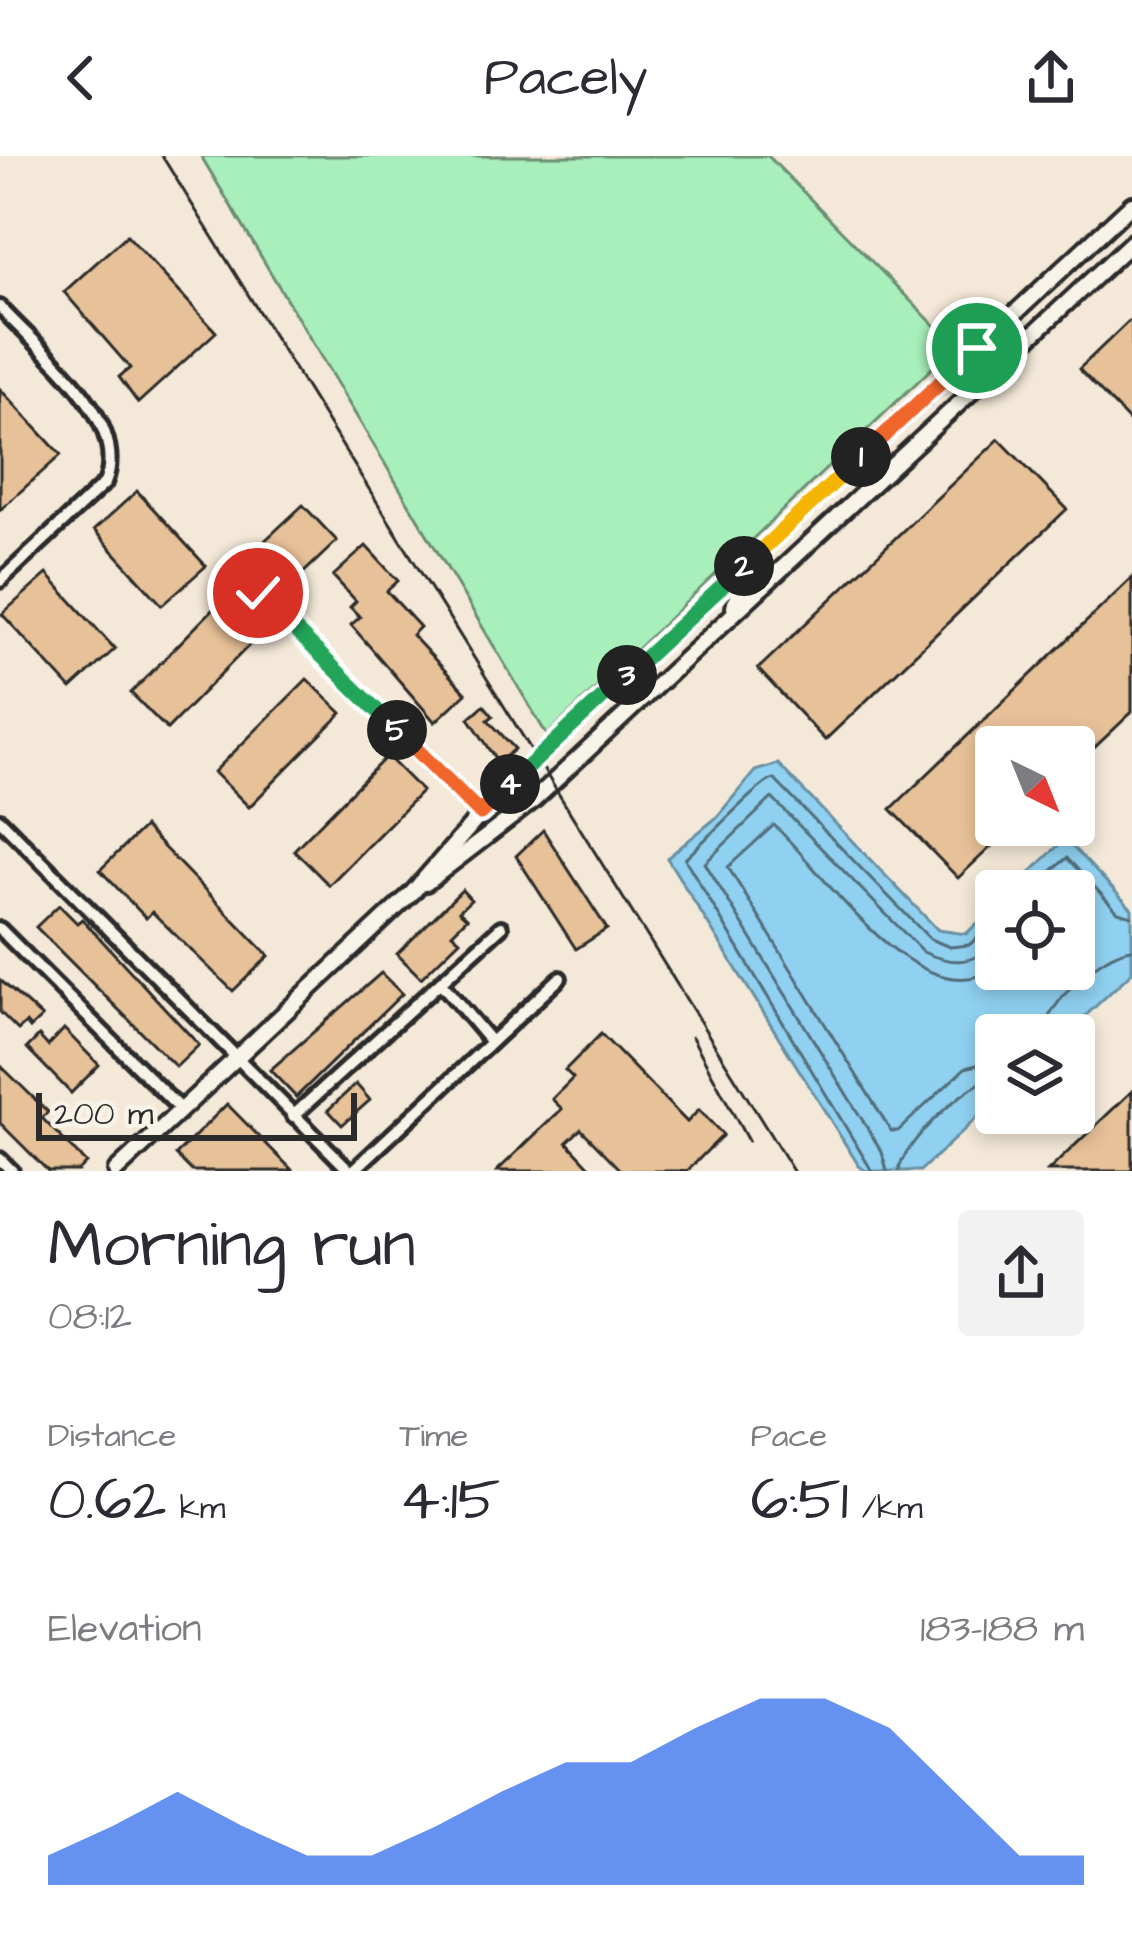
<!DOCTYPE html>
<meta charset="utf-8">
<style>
body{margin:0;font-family:"Architects Daughter",sans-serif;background:#f2f2f3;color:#2b2b33;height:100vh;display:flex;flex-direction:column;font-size:45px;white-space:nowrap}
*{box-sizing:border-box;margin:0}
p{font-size:39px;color:#7c7c81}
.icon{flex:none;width:66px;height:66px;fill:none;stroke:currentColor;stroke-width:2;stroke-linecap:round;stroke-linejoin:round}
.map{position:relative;height:1015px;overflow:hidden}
.side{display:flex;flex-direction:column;background:#fff;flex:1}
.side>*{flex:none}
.needle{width:78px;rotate:137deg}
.controls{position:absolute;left:975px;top:570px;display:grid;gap:24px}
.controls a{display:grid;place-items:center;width:120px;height:120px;border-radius:12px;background:#fff;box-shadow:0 6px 18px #0003;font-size:60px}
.scale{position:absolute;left:36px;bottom:30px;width:321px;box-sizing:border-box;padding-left:12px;border:6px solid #2b2b2b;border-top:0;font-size:33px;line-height:42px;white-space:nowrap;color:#2b2b2b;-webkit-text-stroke:9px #f7f3e8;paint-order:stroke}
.pin{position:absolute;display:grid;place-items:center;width:102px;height:102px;color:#fff;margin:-51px;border:6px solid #fff;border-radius:50%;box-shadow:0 3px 12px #0007}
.km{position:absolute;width:60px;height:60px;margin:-30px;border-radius:50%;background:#222;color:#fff;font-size:33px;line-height:60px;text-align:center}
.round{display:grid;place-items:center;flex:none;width:126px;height:126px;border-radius:12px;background:#f2f2f3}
.overview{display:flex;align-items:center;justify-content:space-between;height:204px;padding:0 48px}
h1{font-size:66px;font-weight:600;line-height:90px}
.metrics{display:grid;grid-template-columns:repeat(3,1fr);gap:18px;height:204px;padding:12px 48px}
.metrics div{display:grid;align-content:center}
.metrics b{font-size:60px;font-weight:600}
.metrics small{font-size:33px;font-weight:400}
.metrics p{font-size:33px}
.chart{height:336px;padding:24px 48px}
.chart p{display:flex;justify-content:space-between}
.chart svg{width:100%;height:216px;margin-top:12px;fill:#2563eb;opacity:.7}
header{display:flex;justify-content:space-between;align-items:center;height:156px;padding:0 48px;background:#fff;font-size:54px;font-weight:600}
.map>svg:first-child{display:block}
.green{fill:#a8efbb;stroke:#6a8d73;stroke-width:3}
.water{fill:#90d1f1;stroke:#688fa2;stroke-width:3}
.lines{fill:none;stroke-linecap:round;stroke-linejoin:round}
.shore{stroke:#536d7a;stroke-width:3}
.building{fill:#e7c198;stroke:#2b2b2b;stroke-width:3}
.minor-casing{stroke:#2b2b2b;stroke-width:20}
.tertiary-casing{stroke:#2b2b2b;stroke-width:22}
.minor{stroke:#f7f3e8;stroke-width:10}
.tertiary{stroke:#f7f3e8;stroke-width:14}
.rail{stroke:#2b2b2b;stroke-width:3}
.split-1-casing{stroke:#fff;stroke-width:24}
.split-2-casing{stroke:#fff;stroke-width:24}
.split-3-casing{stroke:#fff;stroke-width:24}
.split-4-casing{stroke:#fff;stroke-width:24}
.split-5-casing{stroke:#fff;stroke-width:24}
.split-6-casing{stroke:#fff;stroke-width:24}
.split-7-casing{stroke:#fff;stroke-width:24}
.split-1{stroke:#f0652b;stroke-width:15}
.split-2{stroke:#f5b400;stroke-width:15}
.split-3{stroke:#22a559;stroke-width:15}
.split-4{stroke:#22a559;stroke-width:15}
.split-5{stroke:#f0652b;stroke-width:15}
.split-6{stroke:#22a559;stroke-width:15}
.split-7{stroke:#f5b400;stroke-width:15}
</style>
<header><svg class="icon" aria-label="back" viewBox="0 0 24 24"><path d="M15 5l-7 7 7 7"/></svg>Pacely<svg class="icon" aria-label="share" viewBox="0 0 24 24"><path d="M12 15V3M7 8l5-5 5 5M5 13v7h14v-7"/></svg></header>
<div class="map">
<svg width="1132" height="1015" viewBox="0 0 1132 1015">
<rect width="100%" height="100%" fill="#f4e9d8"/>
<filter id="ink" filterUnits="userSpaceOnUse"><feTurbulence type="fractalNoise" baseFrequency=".00833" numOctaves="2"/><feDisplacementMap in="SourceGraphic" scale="24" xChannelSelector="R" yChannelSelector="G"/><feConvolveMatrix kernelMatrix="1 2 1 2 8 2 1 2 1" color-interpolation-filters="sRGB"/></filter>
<g filter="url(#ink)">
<path class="green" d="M 201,0 L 768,0 L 955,190 L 547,579 Z"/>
<path class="water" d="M 778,608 L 938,774 L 966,778 L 996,749 L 996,813 L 1074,813 L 1074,735 L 1011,735 L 1065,683 L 1132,753 L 1132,816 L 1065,879 L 996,879 L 996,944 L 920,1015 L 866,1015 L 859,1010 L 667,702 L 716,662 L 755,615 Z"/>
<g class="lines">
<g class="shore">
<path d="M 1028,735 L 1067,702 L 1118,756 L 1132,760"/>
<path d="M 996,812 C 919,863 824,716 774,669 L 728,711 L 891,975 L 898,975 L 965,912 L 996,904"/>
<path d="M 1043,879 C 1045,849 1102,795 1132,793"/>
<path d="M 872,1015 L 685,703 C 702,688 760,625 774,623 L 930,783 L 950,791 L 969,789 L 996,766"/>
<path d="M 887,1015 L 882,996 L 705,707 L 772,642 L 923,796 C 952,809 973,809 996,787"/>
<path d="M 899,1015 C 901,989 970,923 996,922"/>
</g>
</g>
<g class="building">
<path d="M 127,79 L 216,176 L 138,247 L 119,221 L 130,212 L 64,136 Z"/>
<path d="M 1132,162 L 1132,268 L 1079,213 Z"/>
<path d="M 0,233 L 61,299 L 0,354 Z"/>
<path d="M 999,283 L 1067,353 L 825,584 L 758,513 Z"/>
<path d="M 137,335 L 206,410 L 162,449 L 94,374 Z"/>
<path d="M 303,349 L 337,385 L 299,421 L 293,414 L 285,421 L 258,391 Z"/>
<path d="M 366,390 L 398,425 L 387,435 L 420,471 L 412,479 L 466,537 L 435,566 L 351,469 L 360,461 L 350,451 L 356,445 L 333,420 Z"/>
<path d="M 47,418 L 115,493 L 71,533 L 2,458 Z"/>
<path d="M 1132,422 L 1132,556 L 1074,611 L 1074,591 L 996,591 L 996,669 L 1014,669 L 958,722 L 891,653 Z"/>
<path d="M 225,441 L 261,477 L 167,573 L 131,537 Z"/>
<path d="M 307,523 L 342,557 L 249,651 L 214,616 Z"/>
<path d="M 484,549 L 493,560 L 488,564 L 515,593 L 499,607 L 469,562 Z"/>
<path d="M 387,600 L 422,635 L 329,729 L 294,694 Z"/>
<path d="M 144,671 L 269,800 L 233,835 L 152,756 L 146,762 L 100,714 Z"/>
<path d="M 543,674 L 607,773 L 576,793 L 516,700 Z"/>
<path d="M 462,734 L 471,744 L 459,755 L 467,762 L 452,777 L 460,784 L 421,822 L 397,798 Z"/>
<path d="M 59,749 L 77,767 L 82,763 L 199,889 L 176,911 L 36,771 Z"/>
<path d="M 381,817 L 402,838 L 296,941 L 270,914 Z"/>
<path d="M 0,824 L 42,861 L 30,872 L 26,867 L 18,874 L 0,856 Z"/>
<path d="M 64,873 L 99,909 L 71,937 L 27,892 L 39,880 L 48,890 Z"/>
<path d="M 601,878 L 687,966 L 699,954 L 723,979 L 687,1015 L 622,1015 L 581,973 L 567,986 L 594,1015 L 497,1015 L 562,953 L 552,943 L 573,922 L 565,914 Z"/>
<path d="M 0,909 L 48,956 L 42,962 L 86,1007 L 78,1015 L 48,1015 L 0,967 Z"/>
<path d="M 356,928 L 370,944 L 342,969 L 328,954 Z"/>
<path d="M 1132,935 L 1132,1015 L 1048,1015 Z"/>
<path d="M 227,948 L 293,1015 L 192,1015 L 176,999 Z"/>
</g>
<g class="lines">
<defs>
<g id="minor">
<path d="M 0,151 C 41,196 131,263 105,327 L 0,425"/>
<path d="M 258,438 L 480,657"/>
<path d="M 0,664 L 350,1015"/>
<path d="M 0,773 L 181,954"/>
<path d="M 441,827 L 491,886"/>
<path d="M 293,960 L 501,771"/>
<path d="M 0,1003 L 12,1015"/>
<path d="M 353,1015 L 560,822"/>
</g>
<g id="tertiary">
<path d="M 734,451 L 746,408"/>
<path d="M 426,727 L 534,644 L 1132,86"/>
<path d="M 116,1015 L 412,737 L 494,643 L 1132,48"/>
</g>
</defs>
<use href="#minor" class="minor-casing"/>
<use href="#tertiary" class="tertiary-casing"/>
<use href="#minor" class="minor"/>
<use href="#tertiary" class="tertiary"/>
<g class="rail">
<path d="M 162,0 L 793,1015"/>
<path d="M 692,881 L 748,985"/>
</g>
</g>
</g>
<g class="lines" filter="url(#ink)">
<defs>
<path id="split-1" d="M 861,301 L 977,192"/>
<path id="split-2" d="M 744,410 L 861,301"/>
<path id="split-3" d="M 627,519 L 744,410"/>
<path id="split-4" d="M 510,628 L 627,519"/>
<path id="split-5" d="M 397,574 L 480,657 L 510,628"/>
<path id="split-6" d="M 283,462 L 397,574"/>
<path id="split-7" d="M 258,437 L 283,462"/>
</defs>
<use href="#split-1" class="split-1-casing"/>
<use href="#split-2" class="split-2-casing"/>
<use href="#split-3" class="split-3-casing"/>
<use href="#split-4" class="split-4-casing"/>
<use href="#split-5" class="split-5-casing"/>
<use href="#split-6" class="split-6-casing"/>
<use href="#split-7" class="split-7-casing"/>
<use href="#split-1" class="split-1"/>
<use href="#split-2" class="split-2"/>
<use href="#split-3" class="split-3"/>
<use href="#split-4" class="split-4"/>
<use href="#split-5" class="split-5"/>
<use href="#split-6" class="split-6"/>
<use href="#split-7" class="split-7"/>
</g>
</svg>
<div class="controls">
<a><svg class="needle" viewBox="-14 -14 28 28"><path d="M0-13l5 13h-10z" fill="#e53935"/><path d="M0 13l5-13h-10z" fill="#7c7c81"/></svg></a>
<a><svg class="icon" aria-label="locate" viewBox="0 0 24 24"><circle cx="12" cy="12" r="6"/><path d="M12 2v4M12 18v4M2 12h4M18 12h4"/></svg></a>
<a><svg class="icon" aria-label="layers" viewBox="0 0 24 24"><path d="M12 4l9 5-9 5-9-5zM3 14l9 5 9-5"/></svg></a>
</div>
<div class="scale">200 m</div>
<div class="pin" style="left:977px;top:192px;background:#1e9e55"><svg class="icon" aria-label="arrive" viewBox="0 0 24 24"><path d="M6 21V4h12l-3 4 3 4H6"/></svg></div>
<div class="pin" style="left:258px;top:437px;background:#d93025"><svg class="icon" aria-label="check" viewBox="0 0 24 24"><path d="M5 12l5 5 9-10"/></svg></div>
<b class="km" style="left:861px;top:301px">1</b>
<b class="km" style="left:744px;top:410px">2</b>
<b class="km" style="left:627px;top:519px">3</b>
<b class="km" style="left:510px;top:628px">4</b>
<b class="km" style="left:397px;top:574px">5</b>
</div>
<section class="side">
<div class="overview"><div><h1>Morning run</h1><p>08:12</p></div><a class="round"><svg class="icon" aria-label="share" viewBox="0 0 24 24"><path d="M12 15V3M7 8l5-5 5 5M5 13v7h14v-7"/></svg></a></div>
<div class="metrics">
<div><p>Distance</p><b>0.62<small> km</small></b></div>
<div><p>Time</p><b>4:15</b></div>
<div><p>Pace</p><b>6:51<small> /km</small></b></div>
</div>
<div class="chart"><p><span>Elevation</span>183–188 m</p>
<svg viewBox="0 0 160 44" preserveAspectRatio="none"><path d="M0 44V38L10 32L20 25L30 32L40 38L50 38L60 32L70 25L80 19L90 19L100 12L110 6L120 6L130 12L140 25L150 38L160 38V44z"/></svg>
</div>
</section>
